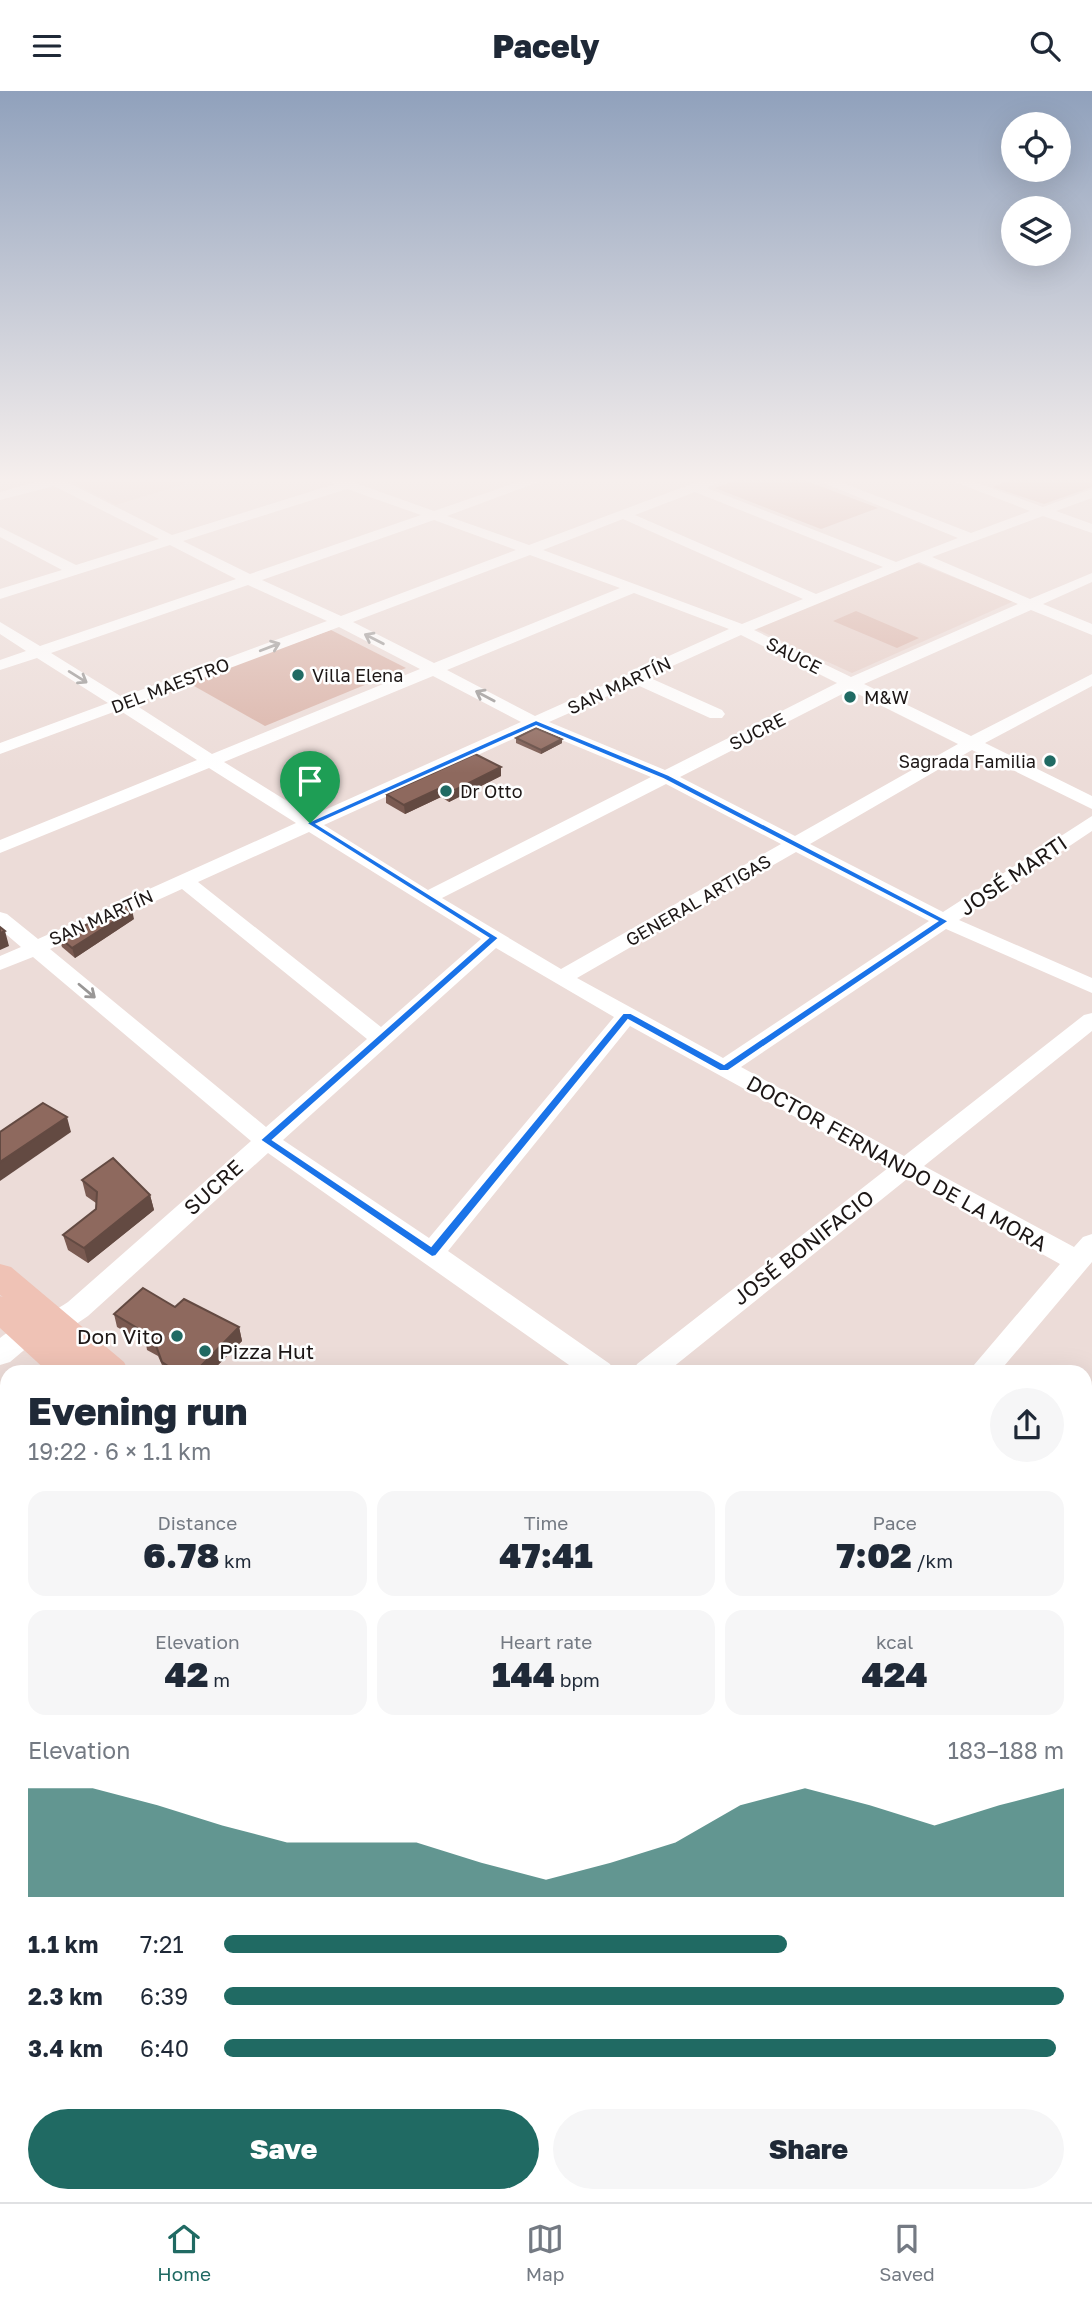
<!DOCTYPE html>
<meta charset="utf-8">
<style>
body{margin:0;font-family:"Golos Text",sans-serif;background:#f6f6f7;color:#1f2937;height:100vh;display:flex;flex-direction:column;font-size:26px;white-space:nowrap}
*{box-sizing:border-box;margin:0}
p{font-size:23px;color:#747a83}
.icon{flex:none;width:38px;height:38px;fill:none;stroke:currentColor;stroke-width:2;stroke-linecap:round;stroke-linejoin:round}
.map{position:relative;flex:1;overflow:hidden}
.details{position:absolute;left:0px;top:1274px;width:1092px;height:838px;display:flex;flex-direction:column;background:#fff;border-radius:21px 21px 0 0;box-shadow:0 7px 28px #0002}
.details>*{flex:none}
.tools{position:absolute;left:1001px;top:21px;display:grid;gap:14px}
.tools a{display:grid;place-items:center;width:70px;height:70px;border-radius:50%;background:#fff;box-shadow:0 7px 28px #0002;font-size:35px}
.pin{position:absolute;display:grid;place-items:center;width:60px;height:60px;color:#fff;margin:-72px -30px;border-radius:50% 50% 50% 0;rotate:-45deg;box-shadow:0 0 7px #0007}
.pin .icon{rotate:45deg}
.round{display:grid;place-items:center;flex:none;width:74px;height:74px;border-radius:37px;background:#f6f6f7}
.head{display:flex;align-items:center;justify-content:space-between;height:119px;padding:0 28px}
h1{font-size:38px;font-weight:800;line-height:52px}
.metrics{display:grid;grid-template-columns:repeat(3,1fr);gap:10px;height:119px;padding:7px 28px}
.metrics div{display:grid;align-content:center;border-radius:18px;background:#f6f6f7;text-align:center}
.metrics b{font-size:35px;font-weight:800}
.metrics small{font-size:19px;font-weight:400}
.metrics p{font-size:19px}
.chart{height:196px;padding:14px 28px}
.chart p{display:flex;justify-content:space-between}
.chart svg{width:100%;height:126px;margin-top:7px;fill:#206a63;opacity:.7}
.action{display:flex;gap:14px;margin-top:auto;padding:14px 28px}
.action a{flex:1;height:80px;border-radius:42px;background:#206a63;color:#fff;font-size:28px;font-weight:800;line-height:80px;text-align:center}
.action a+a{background:#f6f6f7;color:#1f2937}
ul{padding:0 28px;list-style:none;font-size:23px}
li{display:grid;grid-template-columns:112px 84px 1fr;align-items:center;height:52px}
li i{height:18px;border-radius:9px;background:#206a63}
header{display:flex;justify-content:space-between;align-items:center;height:91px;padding:0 28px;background:#fff;font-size:32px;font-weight:800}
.tab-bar{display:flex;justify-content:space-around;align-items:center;height:98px;border-top:2px solid #e0e1e3;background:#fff;font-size:19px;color:#747a83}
.tab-bar a{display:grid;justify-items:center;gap:4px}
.tab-bar .current{color:#206a63}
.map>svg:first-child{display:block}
.built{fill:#e6cec7}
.green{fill:#dab3a8}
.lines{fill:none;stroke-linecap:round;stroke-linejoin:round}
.minor{fill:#fff;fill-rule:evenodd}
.major{fill:#efc2b5;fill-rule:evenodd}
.wall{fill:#7a5a51}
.shaded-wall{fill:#634a42}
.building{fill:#8e695e;stroke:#634a42;stroke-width:2}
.oneway{stroke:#999796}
.route{fill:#1a73e8;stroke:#fff;stroke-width:2;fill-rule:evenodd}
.poi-dot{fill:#206a63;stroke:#fff;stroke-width:2.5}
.labels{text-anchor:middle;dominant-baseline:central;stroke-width:5;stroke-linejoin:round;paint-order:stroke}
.far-street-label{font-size:18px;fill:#1d1716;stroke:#fff}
.far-poi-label{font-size:18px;fill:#1d1716;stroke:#fff;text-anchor:start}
.street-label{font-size:21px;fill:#1d1716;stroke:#fff}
.poi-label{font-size:21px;fill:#1d1716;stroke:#fff;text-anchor:end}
</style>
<header><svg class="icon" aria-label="menu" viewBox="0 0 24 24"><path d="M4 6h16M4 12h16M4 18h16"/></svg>Pacely<svg class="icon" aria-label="search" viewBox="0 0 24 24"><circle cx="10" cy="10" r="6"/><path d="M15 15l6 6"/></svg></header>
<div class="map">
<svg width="1092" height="2111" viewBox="0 0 1092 2111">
<rect width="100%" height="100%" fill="#ecdcd8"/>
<g class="built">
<path d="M 83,386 L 171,386 L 185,393 L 116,414 L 70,390 Z"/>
<path d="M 917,472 L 1014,510 L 852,582 L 754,537 Z"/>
<path d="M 1092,1460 L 1092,2074 L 1085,2068 L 1085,1469 Z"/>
</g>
<g class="green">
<path d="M 745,386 L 796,386 L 878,417 L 821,438 L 715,397 Z"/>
<path d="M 1017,386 L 1092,386 L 1092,396 L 1044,413 L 993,396 Z"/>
<path d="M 856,520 L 919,547 L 897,557 L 833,530 Z"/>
<path d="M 331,539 L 406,577 L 265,635 L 187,591 Z"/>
<path d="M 7,1554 L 7,2105 L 634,2105 L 640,2111 L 0,2111 L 0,1563 Z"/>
</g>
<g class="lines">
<g class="minor">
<path d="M 41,386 L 68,386 L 67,391 L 172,444 L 335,393 L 321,386 L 357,389 L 358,393 L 434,420 L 532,386 L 552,386 L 447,425 L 529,454 L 710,386 L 729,386 L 707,397 L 896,471 L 958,447 L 809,386 L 828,386 L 971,442 L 1030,420 L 942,386 L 961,386 L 1043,416 L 1092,398 L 1092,407 L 1056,420 L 1092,433 L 1092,442 L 1043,425 L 932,466 L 1030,508 L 1092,482 L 1092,491 L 1043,513 L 1092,533 L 1092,544 L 1031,519 L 864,593 L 971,645 L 1092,583 L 1092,595 L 985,652 L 1092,705 L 1092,718 L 972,659 L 810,753 L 943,821 L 1092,725 L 1092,740 L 959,829 L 1092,887 L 1092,902 L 946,838 L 741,976 L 904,1065 L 1084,924 L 1092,922 L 1092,940 L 924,1075 L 1074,1156 L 1083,1146 L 1092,1143 L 1092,1171 L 999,1281 L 968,1281 L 1060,1173 L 907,1088 L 667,1281 L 633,1281 L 637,1273 L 888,1077 L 630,935 L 448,1160 L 610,1273 L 614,1281 L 579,1281 L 268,1062 L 88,1225 L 66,1240 L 36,1249 L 10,1271 L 0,1274 L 0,1247 C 21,1230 46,1226 68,1211 L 251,1050 L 33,866 L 0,879 L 0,865 L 21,856 L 0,838 L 0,821 L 7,823 L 38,848 L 296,732 L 209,677 L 0,762 L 0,749 L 197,669 L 119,619 L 0,663 L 0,652 L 108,612 L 37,567 L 0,579 L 0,569 L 26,560 L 0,543 L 0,531 L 40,555 L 236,488 L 170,454 L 0,508 L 0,498 L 62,479 L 0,446 L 0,436 L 76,474 L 159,448 L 54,395 L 0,409 L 0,401 L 43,389 ZM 347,398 L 421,424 L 250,483 L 183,450 ZM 695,401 L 883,476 L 816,503 L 635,424 ZM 623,428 L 803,508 L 742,533 L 543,459 ZM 434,429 L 516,459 L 341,525 L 262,489 ZM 530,464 L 620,497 L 434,572 L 353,531 ZM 919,471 L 1018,513 L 851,586 L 754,539 ZM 248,494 L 327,530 L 122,606 L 51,562 ZM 634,502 L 729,538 L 535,625 L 447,579 ZM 339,536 L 420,578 L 212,663 L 134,613 ZM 741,544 L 837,592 L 665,679 L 549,631 L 635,593 L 710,627 L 722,627 L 725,623 L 722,619 L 648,586 ZM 433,585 L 521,631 L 311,725 L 224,671 ZM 850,599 L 958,653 L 795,745 L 680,686 ZM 535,638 L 651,686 L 428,799 L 324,734 ZM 666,693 L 781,753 L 561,878 L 442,807 ZM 309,741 L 481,848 L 381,936 L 198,791 ZM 796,761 L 929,830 L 723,967 L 577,887 ZM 182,798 L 367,948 L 266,1036 L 50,858 ZM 496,857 L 614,926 L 429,1147 L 283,1049 Z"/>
<path d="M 0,1411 L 7,1413 L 7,1442 L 0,1440 Z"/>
<path d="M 7,1469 L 7,1504 L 0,1506 L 0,1471 Z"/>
<path d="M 667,2105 L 712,2105 L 714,2111 L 669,2111 Z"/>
</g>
<g class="major">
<path d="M 0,1173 L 11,1176 L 124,1271 L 129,1281 L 48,1281 L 0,1237 L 0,1205 L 3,1206 L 0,1204 Z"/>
<path d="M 1085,2088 L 1092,2097 L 1092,2111 L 1043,2111 L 1040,2105 L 1085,2105 Z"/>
<path d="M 970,2105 L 1025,2105 L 1028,2111 L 973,2111 Z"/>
</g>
</g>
<g class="wall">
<path d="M 516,647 L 562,648 L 562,652 L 541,663 L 516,652 Z"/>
<path d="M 501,685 L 449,711 L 441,706 L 405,723 L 386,712 L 386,703 Z"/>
<path d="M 134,828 L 75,867 L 62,856 L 59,846 Z"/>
<path d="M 82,1089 L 150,1104 L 154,1119 L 88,1172 L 68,1159 L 63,1144 L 96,1118 L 96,1112 L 86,1105 Z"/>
<path d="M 175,1216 L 239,1236 L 242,1250 L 211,1281 L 165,1281 L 158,1265 L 147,1259 L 146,1253 L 117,1236 L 114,1223 Z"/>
</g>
<g class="shaded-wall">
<path d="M 562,648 L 562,652 L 541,663 L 541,659 Z"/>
<path d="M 501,676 L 501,685 L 449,711 L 449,702 Z"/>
<path d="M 440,697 L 441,706 L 405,723 L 404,714 Z"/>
<path d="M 132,819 L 134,828 L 75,867 L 72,857 Z"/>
<path d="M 5,840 L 9,855 L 0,859 L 0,842 Z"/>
<path d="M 67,1026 L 71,1041 L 0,1090 L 0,1071 Z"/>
<path d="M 150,1104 L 154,1119 L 88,1172 L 84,1157 Z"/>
<path d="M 239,1236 L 242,1250 L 211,1281 L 195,1281 Z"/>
</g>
<g class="building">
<path d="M 536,637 L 562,648 L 541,659 L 516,647 Z"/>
<path d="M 475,663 L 501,676 L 449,702 L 440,697 L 404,714 L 386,703 Z"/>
<path d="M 130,814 L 132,819 L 72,857 L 59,846 Z"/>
<path d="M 0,836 L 5,840 L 0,842 Z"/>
<path d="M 43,1012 L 67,1026 L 0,1071 L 0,1041 Z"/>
<path d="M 113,1067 L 150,1104 L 84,1157 L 63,1144 L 96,1118 L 97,1101 L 82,1089 Z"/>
<path d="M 143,1197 L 175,1216 L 184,1208 L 239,1236 L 195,1281 L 177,1281 L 162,1271 L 155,1252 L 144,1246 L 147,1243 L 114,1223 Z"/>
</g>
<defs><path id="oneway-shaft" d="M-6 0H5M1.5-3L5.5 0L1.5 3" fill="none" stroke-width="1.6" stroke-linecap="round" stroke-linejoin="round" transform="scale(1.75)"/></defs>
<g class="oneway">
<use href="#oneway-shaft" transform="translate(374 548) rotate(-153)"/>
<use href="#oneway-shaft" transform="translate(270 556) rotate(-21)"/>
<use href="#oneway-shaft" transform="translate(78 586) rotate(32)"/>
<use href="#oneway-shaft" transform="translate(485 605) rotate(-152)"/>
<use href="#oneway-shaft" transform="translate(87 900) rotate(40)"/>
</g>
<linearGradient id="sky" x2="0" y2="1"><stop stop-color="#90a1bc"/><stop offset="0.57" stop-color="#f6efed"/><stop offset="1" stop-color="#f6efed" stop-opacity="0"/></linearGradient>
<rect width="1092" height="682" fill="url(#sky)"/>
<path class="route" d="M 536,629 L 669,684 L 949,830 L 728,980 L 720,980 L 628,929 L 436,1165 L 432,1166 L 260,1049 L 488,847 L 306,732 ZM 536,635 L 663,688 L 937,830 L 724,973 L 631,922 L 623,922 L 431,1155 L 273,1049 L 499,847 L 317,733 Z"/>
<g class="poi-dot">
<circle cx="298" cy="584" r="7"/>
<circle cx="850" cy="606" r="7"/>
<circle cx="1050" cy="670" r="7"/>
<circle cx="446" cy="700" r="7"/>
<circle cx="177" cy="1245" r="7"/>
<circle cx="205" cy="1260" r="7"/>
</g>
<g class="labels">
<g class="far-street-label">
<text transform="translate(794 564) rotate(27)">SAUCE</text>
<text transform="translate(170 594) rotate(-21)">DEL MAESTRO</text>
<text transform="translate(619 594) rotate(-25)">SAN MARTÍN</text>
<text transform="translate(757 640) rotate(-27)">SUCRE</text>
<text transform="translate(698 809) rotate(-30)">GENERAL ARTIGAS</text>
<text transform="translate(101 826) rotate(-24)">SAN MARTÍN</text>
</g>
<g class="far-poi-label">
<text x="312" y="584">Villa Elena</text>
<text x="864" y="606">M&amp;W</text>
<text x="1036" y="670" text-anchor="end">Sagrada Familia</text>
<text x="460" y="700">Dr Otto</text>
</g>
<g class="street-label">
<text transform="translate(1013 784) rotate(-34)">JOSÉ MARTI</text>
<text transform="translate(897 1072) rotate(29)">DOCTOR FERNANDO DE LA MORA</text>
<text transform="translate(213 1096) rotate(-42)">SUCRE</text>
<text transform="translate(803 1156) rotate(-38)">JOSÉ BONIFACIO</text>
</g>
<g class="poi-label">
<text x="163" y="1245">Don Vito</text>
<text x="219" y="1260" text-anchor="start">Pizza Hut</text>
</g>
</g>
</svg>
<div class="tools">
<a><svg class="icon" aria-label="locate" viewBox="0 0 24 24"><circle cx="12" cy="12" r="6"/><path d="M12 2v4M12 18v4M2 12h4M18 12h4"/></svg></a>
<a><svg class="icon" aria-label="layers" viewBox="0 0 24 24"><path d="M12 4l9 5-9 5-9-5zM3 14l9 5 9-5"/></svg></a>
</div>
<div class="pin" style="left:310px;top:732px;background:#1e9e55"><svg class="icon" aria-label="arrive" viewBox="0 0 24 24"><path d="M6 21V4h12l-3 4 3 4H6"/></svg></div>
<section class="details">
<div class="head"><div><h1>Evening run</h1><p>19:22 · 6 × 1.1 km</p></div><a class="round"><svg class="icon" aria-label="share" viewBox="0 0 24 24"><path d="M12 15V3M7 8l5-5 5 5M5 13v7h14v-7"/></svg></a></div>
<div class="metrics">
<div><p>Distance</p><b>6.78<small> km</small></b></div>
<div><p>Time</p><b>47:41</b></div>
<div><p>Pace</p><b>7:02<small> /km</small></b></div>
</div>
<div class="metrics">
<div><p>Elevation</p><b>42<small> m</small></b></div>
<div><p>Heart rate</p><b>144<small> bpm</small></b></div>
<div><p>kcal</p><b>424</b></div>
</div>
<div class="chart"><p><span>Elevation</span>183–188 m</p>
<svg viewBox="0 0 160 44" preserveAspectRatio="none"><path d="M0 44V6L10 6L20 12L30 19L40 25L50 25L60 25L70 32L80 38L90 32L100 25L110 12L120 6L130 12L140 19L150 12L160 6V44z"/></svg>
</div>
<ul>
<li><b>1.1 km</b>7:21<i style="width:67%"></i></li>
<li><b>2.3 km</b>6:39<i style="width:100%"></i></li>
<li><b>3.4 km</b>6:40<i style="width:99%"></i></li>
</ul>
<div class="action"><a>Save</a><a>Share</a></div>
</section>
</div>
<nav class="tab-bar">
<a class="current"><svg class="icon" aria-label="home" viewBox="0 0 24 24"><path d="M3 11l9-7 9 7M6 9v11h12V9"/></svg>Home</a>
<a><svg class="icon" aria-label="map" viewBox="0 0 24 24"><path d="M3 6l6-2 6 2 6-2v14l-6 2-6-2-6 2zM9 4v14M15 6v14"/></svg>Map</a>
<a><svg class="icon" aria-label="saved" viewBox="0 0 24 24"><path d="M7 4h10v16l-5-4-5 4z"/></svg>Saved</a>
</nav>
